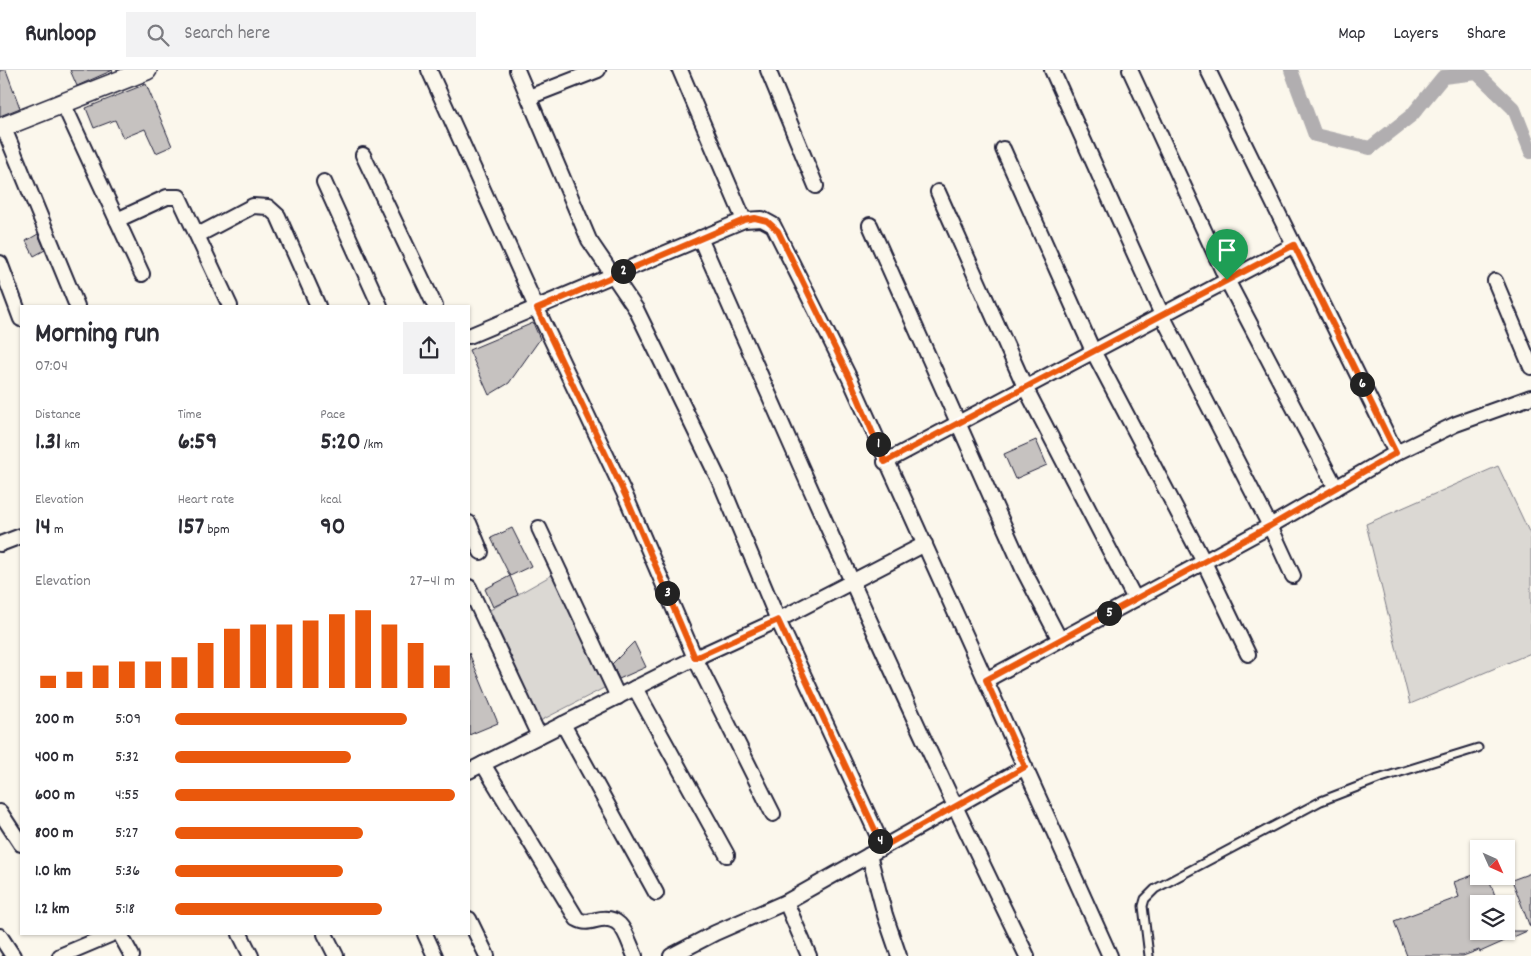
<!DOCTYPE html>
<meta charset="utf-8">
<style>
body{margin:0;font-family:Dekko,sans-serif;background:#f2f2f3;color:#2b2b33;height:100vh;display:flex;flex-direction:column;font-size:19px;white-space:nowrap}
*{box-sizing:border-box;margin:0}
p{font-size:16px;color:#7c7c81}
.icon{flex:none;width:28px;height:28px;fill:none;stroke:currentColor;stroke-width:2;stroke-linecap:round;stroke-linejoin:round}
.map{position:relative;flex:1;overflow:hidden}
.drawer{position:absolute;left:20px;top:235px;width:450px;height:630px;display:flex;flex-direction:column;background:#fff;border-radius:0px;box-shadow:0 1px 4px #0004}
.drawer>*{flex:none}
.needle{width:32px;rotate:135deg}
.fabs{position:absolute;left:1470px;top:770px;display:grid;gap:10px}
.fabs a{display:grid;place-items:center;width:45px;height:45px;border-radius:0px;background:#fff;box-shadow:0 1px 4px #0004;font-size:25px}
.pin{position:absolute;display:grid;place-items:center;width:42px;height:42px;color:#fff;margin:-51px -21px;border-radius:50% 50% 50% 0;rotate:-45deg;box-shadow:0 0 5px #0007}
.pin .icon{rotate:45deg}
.km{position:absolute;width:25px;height:25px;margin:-12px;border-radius:50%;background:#222;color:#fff;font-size:14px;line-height:25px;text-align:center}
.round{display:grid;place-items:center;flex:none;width:52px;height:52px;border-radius:0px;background:#f2f2f3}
.headline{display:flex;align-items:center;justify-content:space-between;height:85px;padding:0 15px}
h1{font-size:28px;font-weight:700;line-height:38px}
.metrics{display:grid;grid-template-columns:repeat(3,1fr);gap:8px;height:85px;padding:5px 15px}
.metrics div{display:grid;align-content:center}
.metrics b{font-size:25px;font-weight:700}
.metrics small{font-size:14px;font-weight:400}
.metrics p{font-size:14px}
.chart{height:140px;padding:10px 15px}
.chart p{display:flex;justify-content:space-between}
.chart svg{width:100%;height:90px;margin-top:5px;stroke:#ea580c;stroke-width:6}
ul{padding:0 15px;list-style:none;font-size:16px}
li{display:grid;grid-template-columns:80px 60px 1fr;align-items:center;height:38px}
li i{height:12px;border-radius:6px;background:#ea580c}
header{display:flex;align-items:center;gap:30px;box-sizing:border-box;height:70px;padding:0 25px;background:#fff;border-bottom:1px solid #e1e1e2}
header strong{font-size:24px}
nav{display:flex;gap:28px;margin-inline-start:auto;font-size:18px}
.search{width:350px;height:45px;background:#f2f2f3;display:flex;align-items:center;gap:12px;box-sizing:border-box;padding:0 18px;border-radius:0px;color:#7c7c81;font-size:19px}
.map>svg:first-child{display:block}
.green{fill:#dbd8d3;stroke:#7e7d87}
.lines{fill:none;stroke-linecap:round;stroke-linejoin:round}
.canal{stroke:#b1aeb0;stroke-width:14}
.building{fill:#c6c2c0;stroke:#22223b}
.lane-casing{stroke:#22223b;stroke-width:11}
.street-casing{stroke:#22223b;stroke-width:18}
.secondary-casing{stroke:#22223b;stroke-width:22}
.lane{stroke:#fbf7ec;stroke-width:7}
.street{stroke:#fbf7ec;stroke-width:14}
.secondary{stroke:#fbf7ec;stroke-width:19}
.route-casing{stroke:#fff;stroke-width:10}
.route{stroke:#ea580c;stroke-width:6}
</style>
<header>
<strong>Runloop</strong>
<div class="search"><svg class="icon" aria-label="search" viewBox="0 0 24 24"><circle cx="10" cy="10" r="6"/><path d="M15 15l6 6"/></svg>Search here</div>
<nav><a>Map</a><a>Layers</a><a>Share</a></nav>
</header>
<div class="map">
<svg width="1531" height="886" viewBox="0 0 1531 886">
<rect width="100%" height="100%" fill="#fbf7ec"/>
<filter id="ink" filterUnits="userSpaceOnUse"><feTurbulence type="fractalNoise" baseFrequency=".02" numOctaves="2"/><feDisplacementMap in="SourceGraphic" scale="10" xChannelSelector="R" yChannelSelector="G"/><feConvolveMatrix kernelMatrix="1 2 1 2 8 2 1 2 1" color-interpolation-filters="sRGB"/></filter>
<g filter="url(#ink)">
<g class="green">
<path d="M 1498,396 L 1531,466 L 1531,583 L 1410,634 L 1366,454 Z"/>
<path d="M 566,497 L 606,617 L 540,651 L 490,540 Z"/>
</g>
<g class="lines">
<path class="canal" d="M 1291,0 L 1315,65 L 1370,78 L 1412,45 L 1443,7 L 1477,3 L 1514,39 L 1531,82"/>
</g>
<g class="building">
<path d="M 0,0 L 6,0 L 20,38 L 0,46 Z"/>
<path d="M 70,0 L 113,0 L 77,16 Z"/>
<path d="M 146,14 L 172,76 L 156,83 L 145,59 L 123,68 L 115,50 L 94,58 L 86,38 Z"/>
<path d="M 38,164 L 45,180 L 34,186 L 26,171 Z"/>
<path d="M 533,253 L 540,269 L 509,313 L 489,325 L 469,280 Z"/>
<path d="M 1036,370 L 1047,395 L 1015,409 L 1004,384 Z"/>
<path d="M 512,458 L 531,496 L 510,506 L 491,468 Z"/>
<path d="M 510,506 L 518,525 L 493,537 L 485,519 Z"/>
<path d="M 634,572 L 646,597 L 619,609 L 612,594 Z"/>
<path d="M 469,583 L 498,653 L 469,665 Z"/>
<path d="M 1479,803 L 1479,806 L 1488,806 L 1498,834 L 1479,834 L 1479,861 L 1527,861 L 1480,882 L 1479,880 L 1463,886 L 1407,886 L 1394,851 L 1459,827 L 1454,812 Z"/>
<path d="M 1531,803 L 1531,856 L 1530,857 L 1512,810 Z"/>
</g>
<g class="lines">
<defs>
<path id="lane" d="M 1149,886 L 1143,836 L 1145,829 L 1155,819 L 1321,731 L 1378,709 L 1478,678"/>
<g id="street">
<path d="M 429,0 L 537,239 L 626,427 L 695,588 L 773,744"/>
<path d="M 680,0 L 744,150"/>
<path d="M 768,0 L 816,116"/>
<path d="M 1052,0 L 1162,245 L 1270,456 L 1293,506"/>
<path d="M 1130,0 L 1227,210 L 1336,418"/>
<path d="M 1208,0 L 1396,383"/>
<path d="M 529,27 L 598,0"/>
<path d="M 63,33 L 142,204"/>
<path d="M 3,56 L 77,236"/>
<path d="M 1003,79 L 1093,281 L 1204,492 L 1248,584"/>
<path d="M 363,85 L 435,236"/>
<path d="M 324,112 L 380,236"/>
<path d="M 938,122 L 1025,317 L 1135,529"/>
<path d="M 117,150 L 167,127 L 179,127 L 230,236"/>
<path d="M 870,155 L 1024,501 L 1060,570"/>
<path d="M 198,165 L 253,136 L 268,137 L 278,146 L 318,236"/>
<path d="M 700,168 C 806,409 911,650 1027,886"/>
<path d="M 0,193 L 21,249"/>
<path d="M 1495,211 L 1531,297"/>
<path d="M 469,266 L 744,150 L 762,149 L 773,155 L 850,309 L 1110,886"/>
<path d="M 885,392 L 1294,175"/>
<path d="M 469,453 L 481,482"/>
<path d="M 539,458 L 618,627"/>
<path d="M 0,474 L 21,466"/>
<path d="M 469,517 L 539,666"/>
<path d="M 986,610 L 1270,456 L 1396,383 L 1456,354 L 1531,327"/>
<path d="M 635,618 L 727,785"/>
<path d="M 563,654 L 656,823"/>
<path d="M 483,694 L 577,849 C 584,853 588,852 596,850 C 623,843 626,866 635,886"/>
<path d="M 469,701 L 695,588 L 778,550 L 722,416 L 636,239 L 589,170 L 517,0"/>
<path d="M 0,742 L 21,774"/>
<path d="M 883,777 L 778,550 L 925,474"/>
<path d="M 869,785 L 885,845 L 899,886"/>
<path d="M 786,832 L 809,886"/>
<path d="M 469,849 L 487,886"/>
<path d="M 120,864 L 132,886"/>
<path d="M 240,864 L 251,886"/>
<path d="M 325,864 L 336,886"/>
<path d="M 425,864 L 435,886"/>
<path d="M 0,866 L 13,886"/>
<path d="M 60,886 L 112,864"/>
<path d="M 671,886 L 715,863 L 786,832 L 1025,697"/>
</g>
<path id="secondary" d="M 0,58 L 147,0"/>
</defs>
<use href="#lane" class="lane-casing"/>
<use href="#street" class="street-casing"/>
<use href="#secondary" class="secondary-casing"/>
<use href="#lane" class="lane"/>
<use href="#street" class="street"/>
<use href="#secondary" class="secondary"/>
</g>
</g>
<g class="lines" filter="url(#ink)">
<defs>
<path id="route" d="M 755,148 L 767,151 L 778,161 L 850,309 L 885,392 L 1294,175 L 1396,383 L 1270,456 L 986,610 L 1025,697 L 883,777 L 778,550 L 695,588 L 626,427 L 537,239 L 744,150 Z"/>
</defs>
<use href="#route" class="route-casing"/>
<use href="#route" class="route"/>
</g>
</svg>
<div class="fabs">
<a><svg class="needle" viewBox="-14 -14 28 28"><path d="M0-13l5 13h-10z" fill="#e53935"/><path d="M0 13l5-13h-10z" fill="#7c7c81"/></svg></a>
<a><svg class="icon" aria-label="layers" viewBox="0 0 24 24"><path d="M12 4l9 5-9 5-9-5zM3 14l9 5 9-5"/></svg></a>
</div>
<div class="pin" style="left:1227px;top:210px;background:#1e9e55"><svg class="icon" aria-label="arrive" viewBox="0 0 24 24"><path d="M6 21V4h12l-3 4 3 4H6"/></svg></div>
<b class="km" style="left:878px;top:374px">1</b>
<b class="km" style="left:623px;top:201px">2</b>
<b class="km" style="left:667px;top:523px">3</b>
<b class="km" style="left:880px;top:771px">4</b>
<b class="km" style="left:1109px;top:543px">5</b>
<b class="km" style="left:1362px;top:314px">6</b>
<section class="drawer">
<div class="headline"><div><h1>Morning run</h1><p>07:04</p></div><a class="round"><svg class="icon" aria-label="share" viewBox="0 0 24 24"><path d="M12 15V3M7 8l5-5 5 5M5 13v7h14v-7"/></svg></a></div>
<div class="metrics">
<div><p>Distance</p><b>1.31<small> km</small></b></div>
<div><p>Time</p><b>6:59</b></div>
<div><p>Pace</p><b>5:20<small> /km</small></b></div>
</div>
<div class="metrics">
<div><p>Elevation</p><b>14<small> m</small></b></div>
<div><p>Heart rate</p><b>157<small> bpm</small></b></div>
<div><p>kcal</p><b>90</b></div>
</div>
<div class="chart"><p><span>Elevation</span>27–41 m</p>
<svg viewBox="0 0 160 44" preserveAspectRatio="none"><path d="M5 44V38M15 44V36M25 44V33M35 44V31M45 44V31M55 44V29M65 44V22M75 44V15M85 44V13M95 44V13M105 44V11M115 44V8M125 44V6M135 44V13M145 44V22M155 44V33"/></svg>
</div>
<ul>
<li><b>200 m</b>5:09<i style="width:83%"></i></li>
<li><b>400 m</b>5:32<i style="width:63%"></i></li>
<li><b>600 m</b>4:55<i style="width:100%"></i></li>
<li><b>800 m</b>5:27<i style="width:67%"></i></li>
<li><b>1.0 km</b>5:36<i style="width:60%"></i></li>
<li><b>1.2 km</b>5:18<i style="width:74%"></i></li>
</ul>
</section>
</div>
